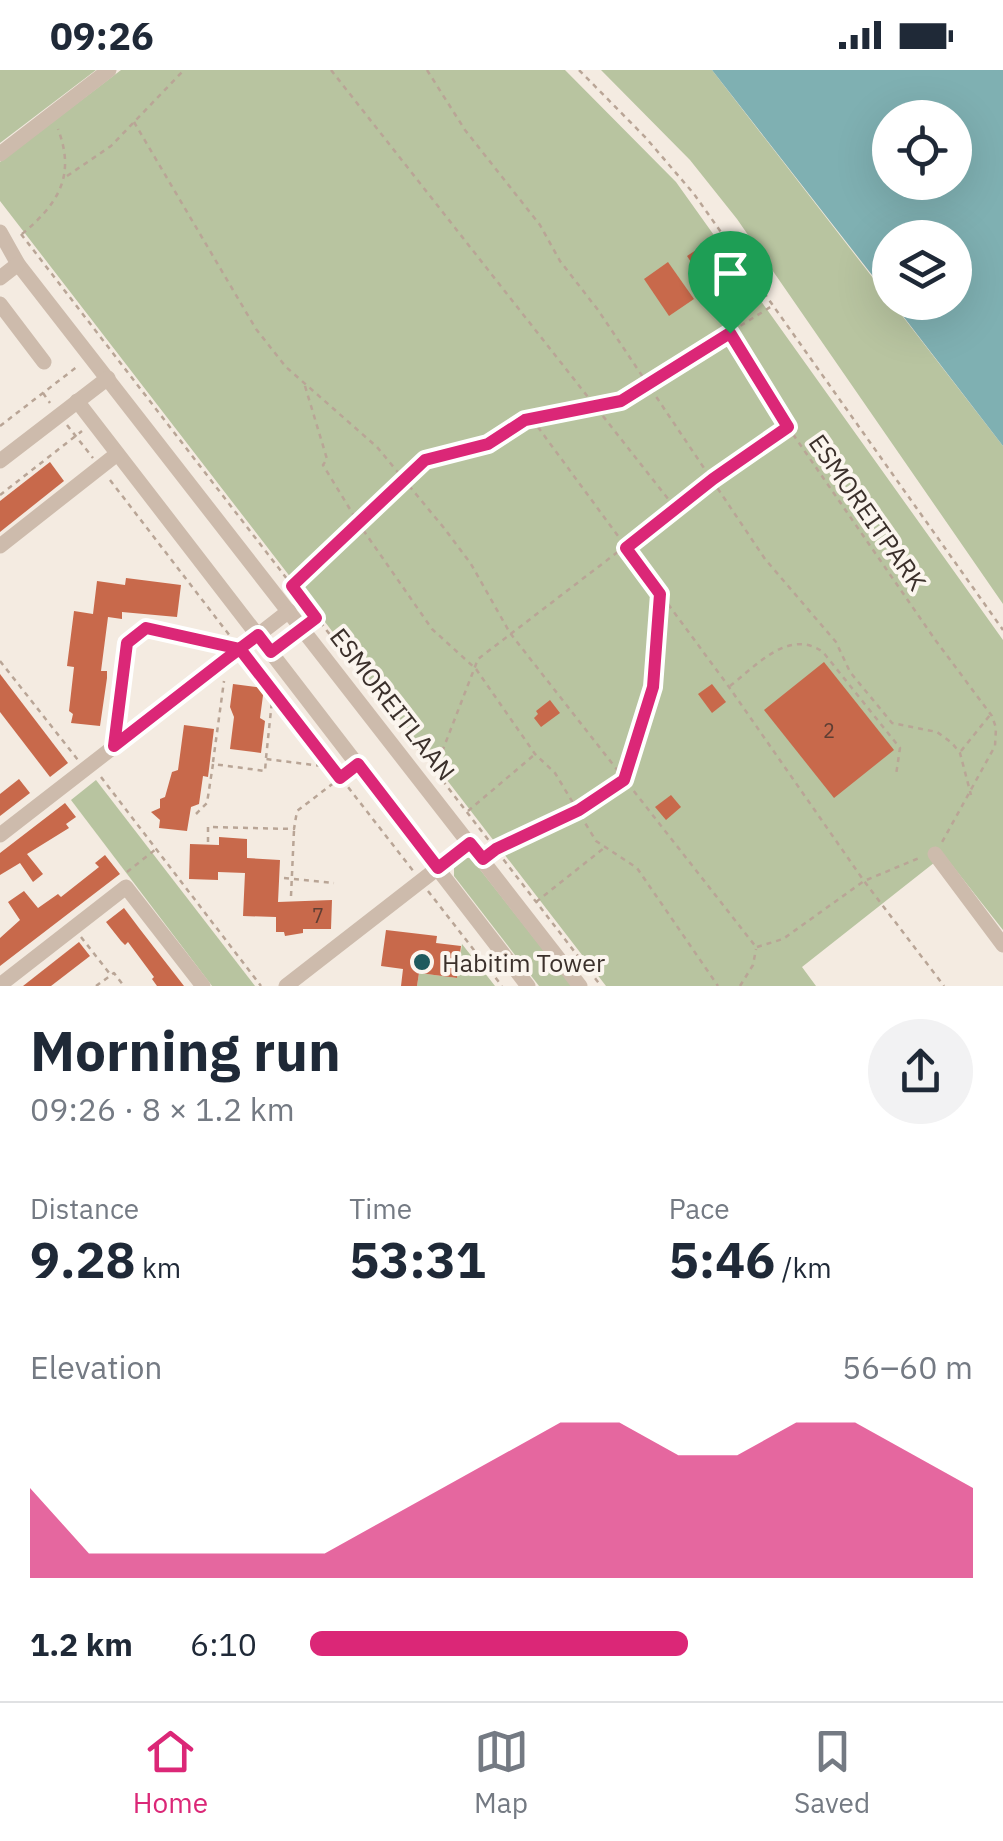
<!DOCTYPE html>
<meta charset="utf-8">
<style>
body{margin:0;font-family:"IBM Plex Sans",sans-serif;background:#f2f2f3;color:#1f2937;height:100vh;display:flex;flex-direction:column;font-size:38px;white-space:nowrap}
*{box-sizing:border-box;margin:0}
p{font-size:32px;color:#747a83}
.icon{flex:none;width:55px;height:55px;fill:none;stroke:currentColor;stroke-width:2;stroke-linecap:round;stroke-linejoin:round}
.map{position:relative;height:916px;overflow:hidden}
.sheet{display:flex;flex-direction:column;background:#fff;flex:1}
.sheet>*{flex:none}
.tools{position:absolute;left:872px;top:30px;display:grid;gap:20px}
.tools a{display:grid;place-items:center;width:100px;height:100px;border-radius:50%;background:#fff;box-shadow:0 10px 40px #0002;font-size:50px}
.pin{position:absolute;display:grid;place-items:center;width:85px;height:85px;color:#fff;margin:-102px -42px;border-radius:50% 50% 50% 0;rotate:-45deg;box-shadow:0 0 10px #0007}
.pin .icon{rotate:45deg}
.round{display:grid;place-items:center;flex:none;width:105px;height:105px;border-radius:52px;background:#f2f2f3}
.overview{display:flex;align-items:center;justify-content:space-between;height:170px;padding:0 30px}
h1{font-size:55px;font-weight:700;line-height:75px}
.metrics{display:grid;grid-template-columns:repeat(3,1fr);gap:15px;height:170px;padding:10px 30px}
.metrics div{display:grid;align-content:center}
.metrics b{font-size:50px;font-weight:700}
.metrics small{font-size:28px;font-weight:400}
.metrics p{font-size:28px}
.chart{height:280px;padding:20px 30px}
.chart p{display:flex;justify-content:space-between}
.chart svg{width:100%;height:180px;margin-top:10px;fill:#db2777;opacity:.7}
ul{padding:0 30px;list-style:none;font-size:32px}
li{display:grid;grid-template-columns:160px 120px 1fr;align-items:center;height:75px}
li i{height:25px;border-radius:12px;background:#db2777}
.status{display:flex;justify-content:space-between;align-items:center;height:70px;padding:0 50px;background:#fff;direction:ltr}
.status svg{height:28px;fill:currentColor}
.menu{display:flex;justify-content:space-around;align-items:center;height:140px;border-top:2px solid #e0e1e3;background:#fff;font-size:28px;color:#747a83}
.menu a{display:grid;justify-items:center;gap:5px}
.menu .on{color:#db2777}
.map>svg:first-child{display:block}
.green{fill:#b8c4a0}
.water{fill:#7fb0b2;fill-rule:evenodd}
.building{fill:#c8694b}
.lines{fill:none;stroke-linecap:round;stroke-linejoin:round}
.path{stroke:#b9a596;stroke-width:2.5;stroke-dasharray:5 5;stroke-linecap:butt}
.minor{stroke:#cdbbac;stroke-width:15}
.route-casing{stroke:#fff;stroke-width:20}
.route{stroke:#db2777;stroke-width:12}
.poi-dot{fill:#1f5a5e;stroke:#fbf5ee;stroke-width:4}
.labels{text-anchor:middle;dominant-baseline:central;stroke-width:8;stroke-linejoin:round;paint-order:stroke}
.number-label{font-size:20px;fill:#5e3e33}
.street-label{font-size:25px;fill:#3b302b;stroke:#fbf5ee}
.poi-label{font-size:25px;fill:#3b302b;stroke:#fbf5ee;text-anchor:start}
</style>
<div class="status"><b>09:26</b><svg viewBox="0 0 49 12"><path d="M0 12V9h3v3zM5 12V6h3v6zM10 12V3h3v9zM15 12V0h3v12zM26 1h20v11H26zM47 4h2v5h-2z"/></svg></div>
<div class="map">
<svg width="1003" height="916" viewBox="0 0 1003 916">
<rect width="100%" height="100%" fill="#f4ebe1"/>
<g class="green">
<path d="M 0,0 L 96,0 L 0,73 Z"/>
<path d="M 121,0 L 565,0 L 676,112 L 1003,570 L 1003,860 L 944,785 L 802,897 L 816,916 L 606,916 L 0,131 L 0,92 Z"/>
<path d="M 601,0 L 712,0 L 1003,376 L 1003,534 L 737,149 L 690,90 Z"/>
<path d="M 96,710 L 255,916 L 212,916 L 71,730 Z"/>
<path d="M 464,788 L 471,788 L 572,916 L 539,916 L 454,806 L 454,796 Z"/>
<path d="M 462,874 L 495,916 L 417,916 L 419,903 L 457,908 Z"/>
</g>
<path class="water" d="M 712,0 L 1003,0 L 1003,376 L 893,233 L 955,232 L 955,168 L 890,168 L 890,228 ZM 890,48 L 955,48 L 955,112 L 890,112 Z"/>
<g class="building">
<path d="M 696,180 L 702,188 L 713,181 L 727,206 L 712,216 L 696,193 L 693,195 L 687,186 Z"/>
<path d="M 668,192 L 694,229 L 669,246 L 644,209 Z"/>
<path d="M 50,392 L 64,411 L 0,462 L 0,431 Z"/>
<path d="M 126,508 L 181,515 L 177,547 L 122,542 L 122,549 L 108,547 L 101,601 L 107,601 L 107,608 L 100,656 L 71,653 L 73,644 L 69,641 L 74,597 L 67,596 L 74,541 L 93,544 L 97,511 L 125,515 Z"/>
<path d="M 824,592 L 894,680 L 834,728 L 764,640 Z"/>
<path d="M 0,604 L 68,693 L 50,707 L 0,642 Z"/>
<path d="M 233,614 L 264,618 L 260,648 L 265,651 L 261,683 L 230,679 L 234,647 L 230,637 Z"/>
<path d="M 712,614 L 726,632 L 712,643 L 698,624 Z"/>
<path d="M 550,630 L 560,643 L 541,657 L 534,648 L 538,644 L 536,641 Z"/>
<path d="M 184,655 L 214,659 L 208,707 L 203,706 L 199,734 L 191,737 L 187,761 L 159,758 L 160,750 L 151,742 L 160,738 L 160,729 L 165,727 L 172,702 L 178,700 Z"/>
<path d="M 19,709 L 30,723 L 0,746 L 0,724 Z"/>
<path d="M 671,725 L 681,737 L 666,750 L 655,737 Z"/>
<path d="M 65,733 L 76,747 L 66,754 L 69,758 L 27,784 L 43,804 L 33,812 L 20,793 L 0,805 L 0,783 Z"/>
<path d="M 219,767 L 247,769 L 247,788 L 280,790 L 278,832 L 332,830 L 331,859 L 303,859 L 303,863 L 285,866 L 284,862 L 276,862 L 276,847 L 243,846 L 245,803 L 218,802 L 218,810 L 189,809 L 190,774 L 219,775 Z"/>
<path d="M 105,785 L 120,804 L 0,896 L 0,868 L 20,850 L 8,832 L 24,821 L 38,838 L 58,824 L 61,827 L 99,797 L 95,793 Z"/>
<path d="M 124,838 L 139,858 L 184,916 L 157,916 L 152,909 L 154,907 L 128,872 L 125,875 L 121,871 L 106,852 Z"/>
<path d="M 386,860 L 437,866 L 436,873 L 461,876 L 457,908 L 419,903 L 417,916 L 401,916 L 403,899 L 381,896 Z"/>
<path d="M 79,872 L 90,886 L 51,916 L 23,916 Z"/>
</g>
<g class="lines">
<g class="path">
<path d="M 331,0 L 676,439"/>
<path d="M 427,0 L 465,60 L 540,155 L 560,191 L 598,240 L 765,489 L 836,572 L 850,602 L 892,653 L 937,662 L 952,673 L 960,683 L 971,725"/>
<path d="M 579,0 L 646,68 L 694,124 L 1003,560"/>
<path d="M 134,52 L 256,259 L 286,297 L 377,377 L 444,458 L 471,494 L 510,563 L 756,877"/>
<path d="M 67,106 L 111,76 L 184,0"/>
<path d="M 21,164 L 601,916"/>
<path d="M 22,164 C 58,134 76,106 58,59"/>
<path d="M 729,263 L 788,357 L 936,571 L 992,646 L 996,658 L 995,676 L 941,774"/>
<path d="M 305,316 L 327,389 L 323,395 L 359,454 L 432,559 L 476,599 L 535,684 L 555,703 L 596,771 L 637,798 L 718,916"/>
<path d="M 43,323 L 50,333"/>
<path d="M 532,349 L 729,617 L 864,811 L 944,916"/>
<path d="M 67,355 L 93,388"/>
<path d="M 0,356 L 78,296"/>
<path d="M 110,410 L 230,566"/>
<path d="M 0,425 L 82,361"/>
<path d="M 293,515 L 425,390 L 488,374 L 525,350 L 621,331 L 772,236"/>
<path d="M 0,591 L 78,690"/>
<path d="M 250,591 L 414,802"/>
<path d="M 730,616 C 757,595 789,558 823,582 L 900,678 L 896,705"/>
<path d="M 117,655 L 127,573 L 146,558 L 224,575"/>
<path d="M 961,681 L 990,645"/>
<path d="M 266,688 L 273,621"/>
<path d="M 213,692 L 224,611"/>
<path d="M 435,700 L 478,589 L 713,409 L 787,358"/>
<path d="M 101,707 L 261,916"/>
<path d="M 468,741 L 534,685"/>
<path d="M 196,744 L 207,733 L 213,694 L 265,701 L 266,689 L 330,697"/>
<path d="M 208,772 L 208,757 L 294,759 L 297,741 L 348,702"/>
<path d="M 498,778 L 579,741 L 624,710 L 653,617 L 660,527"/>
<path d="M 127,802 L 156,779"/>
<path d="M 284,808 L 334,813"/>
<path d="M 428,821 L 502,916"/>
<path d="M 291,826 L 294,760"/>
<path d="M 536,832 L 604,778"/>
<path d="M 81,867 L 110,904"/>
<path d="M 757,877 L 783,869 L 864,811 L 919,788"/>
<path d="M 96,916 L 114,903 L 124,916"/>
<path d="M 740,916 L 753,895 L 756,879"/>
</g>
<g class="minor">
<path d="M 0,84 L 109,0"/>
<path d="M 0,162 L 18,194 L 580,916"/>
<path d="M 0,208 L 18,194"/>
<path d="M 0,234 L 44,292"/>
<path d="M 77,331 L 528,916"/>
<path d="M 0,391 L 108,308"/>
<path d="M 0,476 L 117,384"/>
<path d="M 0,765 L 289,541"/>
<path d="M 935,784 L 1003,875"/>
<path d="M 0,915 L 126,817 L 203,916"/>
<path d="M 286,916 L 470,773"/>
</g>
</g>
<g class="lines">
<defs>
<path id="route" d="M 730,263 L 621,331 L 525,350 L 488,374 L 425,390 L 292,516 L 316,548 L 271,582 L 258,565 L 226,589 L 114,676 L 127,573 L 146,558 L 240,579 L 340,708 L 358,694 L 438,798 L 470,773 L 483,789 L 496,779 L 579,740 L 624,710 L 653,617 L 660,524 L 626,478 L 713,409 L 788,357 L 730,263"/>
</defs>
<use href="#route" class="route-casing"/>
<use href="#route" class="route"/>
</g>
<circle class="poi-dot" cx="422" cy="892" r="10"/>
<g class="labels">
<g class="number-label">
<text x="829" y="660">2</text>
<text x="318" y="845">7</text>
</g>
<g class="street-label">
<text transform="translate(868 442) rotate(55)">ESMOREITPARK</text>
<text transform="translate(393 634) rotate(52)">ESMOREITLAAN</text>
</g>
<g class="poi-label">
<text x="442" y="892">Habitim Tower</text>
</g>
</g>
</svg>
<div class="tools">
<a><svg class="icon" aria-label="locate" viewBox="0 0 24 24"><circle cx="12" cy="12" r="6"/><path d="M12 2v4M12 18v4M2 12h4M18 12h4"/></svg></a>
<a><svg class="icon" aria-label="layers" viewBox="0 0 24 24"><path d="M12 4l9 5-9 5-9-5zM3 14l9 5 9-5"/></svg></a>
</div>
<div class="pin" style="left:730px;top:263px;background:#1e9e55"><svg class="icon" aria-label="arrive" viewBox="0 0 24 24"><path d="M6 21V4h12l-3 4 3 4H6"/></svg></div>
</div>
<section class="sheet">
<div class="overview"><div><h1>Morning run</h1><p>09:26 · 8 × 1.2 km</p></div><a class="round"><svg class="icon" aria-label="share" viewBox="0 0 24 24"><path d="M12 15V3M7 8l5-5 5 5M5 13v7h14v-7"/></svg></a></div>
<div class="metrics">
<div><p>Distance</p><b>9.28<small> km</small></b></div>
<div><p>Time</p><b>53:31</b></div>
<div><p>Pace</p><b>5:46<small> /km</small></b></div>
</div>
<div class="chart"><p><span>Elevation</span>56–60 m</p>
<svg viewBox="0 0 160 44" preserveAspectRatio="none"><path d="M0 44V22L10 38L20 38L30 38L40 38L50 38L60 30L70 22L80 14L90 6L100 6L110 14L120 14L130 6L140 6L150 14L160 22V44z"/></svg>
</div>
<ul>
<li><b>1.2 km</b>6:10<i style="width:57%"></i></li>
</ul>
</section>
<nav class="menu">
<a class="on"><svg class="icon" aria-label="home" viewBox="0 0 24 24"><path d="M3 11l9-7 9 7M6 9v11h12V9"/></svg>Home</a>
<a><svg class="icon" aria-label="map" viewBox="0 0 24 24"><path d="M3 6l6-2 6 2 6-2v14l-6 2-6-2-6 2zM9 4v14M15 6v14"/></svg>Map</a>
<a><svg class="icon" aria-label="saved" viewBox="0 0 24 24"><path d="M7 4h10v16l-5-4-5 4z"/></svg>Saved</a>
</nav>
